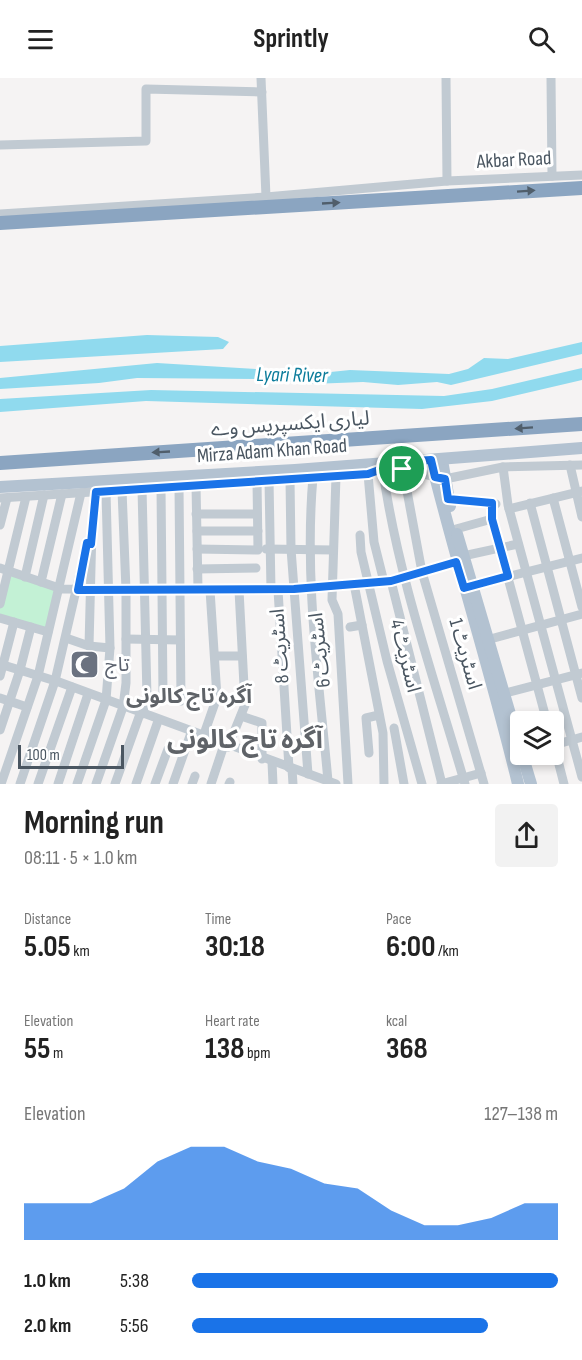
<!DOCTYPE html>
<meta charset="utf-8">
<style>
body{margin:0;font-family:"Sofia Sans Condensed","Noto Sans Arabic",sans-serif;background:#f2f2f2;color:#222;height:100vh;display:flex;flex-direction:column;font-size:22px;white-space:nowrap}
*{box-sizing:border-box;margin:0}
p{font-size:20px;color:#767676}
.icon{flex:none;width:33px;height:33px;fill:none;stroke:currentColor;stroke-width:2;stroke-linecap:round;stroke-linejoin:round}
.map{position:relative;height:706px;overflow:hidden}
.side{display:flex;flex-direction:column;background:#fff;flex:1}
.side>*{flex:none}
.buttons{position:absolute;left:510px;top:633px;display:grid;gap:12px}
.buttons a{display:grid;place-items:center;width:54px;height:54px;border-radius:6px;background:#fff;box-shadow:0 3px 9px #0003;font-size:30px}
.scale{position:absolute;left:18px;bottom:15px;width:106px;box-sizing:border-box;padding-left:6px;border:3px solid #4a5661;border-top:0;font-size:16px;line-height:21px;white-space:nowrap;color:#4a5661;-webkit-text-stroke:4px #fff;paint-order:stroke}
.pin{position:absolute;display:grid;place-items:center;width:51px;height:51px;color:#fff;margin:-26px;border:3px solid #fff;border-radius:50%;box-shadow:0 2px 6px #0007}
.round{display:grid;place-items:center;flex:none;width:63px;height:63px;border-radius:6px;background:#f2f2f2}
.head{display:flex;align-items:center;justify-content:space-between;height:102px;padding:0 24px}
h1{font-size:33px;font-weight:700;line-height:45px}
.metrics{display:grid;grid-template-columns:repeat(3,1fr);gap:9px;height:102px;padding:6px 24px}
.metrics div{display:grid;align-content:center}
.metrics b{font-size:30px;font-weight:700}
.metrics small{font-size:16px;font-weight:400}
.metrics p{font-size:16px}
.chart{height:168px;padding:12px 24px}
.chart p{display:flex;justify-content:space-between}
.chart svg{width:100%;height:108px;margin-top:6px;fill:#1a73e8;opacity:.7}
ul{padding:0 24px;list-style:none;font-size:20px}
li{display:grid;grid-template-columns:96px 72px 1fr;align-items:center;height:45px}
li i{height:15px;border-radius:8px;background:#1a73e8}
header{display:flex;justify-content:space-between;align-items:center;height:78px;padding:0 24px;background:#fff;font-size:27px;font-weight:700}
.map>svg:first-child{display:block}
.green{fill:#c3f1d5}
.water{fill:#90daee}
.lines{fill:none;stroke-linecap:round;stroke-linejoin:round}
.minor{stroke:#c1cad2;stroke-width:9}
.major{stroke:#b3c2d1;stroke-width:12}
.highway{stroke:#8ba5c1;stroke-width:14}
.oneway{fill:#505e6b}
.route-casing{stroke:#fff;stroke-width:12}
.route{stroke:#1a73e8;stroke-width:8}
.labels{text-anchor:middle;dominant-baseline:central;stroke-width:6;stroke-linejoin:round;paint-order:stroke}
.street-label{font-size:20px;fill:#4a5661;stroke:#fff}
.worship-label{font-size:20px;fill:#5b616d;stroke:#fff;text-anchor:start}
.water-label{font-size:21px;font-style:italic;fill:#0c7c9b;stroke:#fff}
.neighbourhood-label{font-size:21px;font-weight:bold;fill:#5f6368;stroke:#fff}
.district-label{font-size:26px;font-weight:bold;fill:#5f6368;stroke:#fff}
</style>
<header><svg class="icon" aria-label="menu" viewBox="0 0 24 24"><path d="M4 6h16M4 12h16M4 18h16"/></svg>Sprintly<svg class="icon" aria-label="search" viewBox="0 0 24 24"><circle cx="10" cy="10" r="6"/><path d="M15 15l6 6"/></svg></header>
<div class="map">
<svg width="582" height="706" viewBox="0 0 582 706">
<rect width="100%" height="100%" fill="#f5f3f3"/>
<path class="green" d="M 8,493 L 58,510 L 47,554 L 0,540 L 0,526 Z"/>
<g class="water">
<path d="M 147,257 L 218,259 L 229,264 L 223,271 L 0,284 L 0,268 Z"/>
<path d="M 582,264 L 582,276 L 451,307 L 437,304 L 398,307 L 363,304 L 311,306 L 258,301 L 137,300 L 99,305 L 0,311 L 0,300 L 157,285 L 321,295 L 350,292 L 449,296 L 468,291 L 484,280 L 508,281 Z"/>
<path d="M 582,290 L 582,302 L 492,323 L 422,331 L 146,323 L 0,334 L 0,321 L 151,312 L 444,318 L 492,311 Z"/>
</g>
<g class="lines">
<g class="minor">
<path d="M 261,0 L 266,119"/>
<path d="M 446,0 L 447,103"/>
<path d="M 551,0 L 552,98"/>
<path d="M 0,67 L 146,63 L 146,11 L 262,14"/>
<path d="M 0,136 L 266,119 L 447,103 L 582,97"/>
<path d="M 402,386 L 422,494 L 484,706"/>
<path d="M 382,387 C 397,496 434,600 465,706"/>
<path d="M 570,387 L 582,439"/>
<path d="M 503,389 L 508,427 L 582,699"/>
<path d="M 368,396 L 374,464 L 384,504"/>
<path d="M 336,398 L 332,522 L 338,536 L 348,706"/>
<path d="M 313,399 C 304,501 319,602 328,703"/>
<path d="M 290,401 L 291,471 L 308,696"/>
<path d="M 269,402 L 271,512"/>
<path d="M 196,407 L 198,511"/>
<path d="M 179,408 L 181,623"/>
<path d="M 161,409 L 163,617"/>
<path d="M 142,410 L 147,619 L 142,636"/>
<path d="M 0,420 L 368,396 L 382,391 L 402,391 L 445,401 L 503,389 L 582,387"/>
<path d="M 553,420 L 582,529"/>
<path d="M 449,421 L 496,426"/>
<path d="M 492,425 L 492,441 L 547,644"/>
<path d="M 530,425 L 582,620"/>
<path d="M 509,431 L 582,413"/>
<path d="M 196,436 L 257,436"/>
<path d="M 0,447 L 7,420"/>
<path d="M 456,451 L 492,441"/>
<path d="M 197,453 L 258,453"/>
<path d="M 360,457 L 361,474 L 387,583 L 422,706"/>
<path d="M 197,471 L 258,472 L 257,403"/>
<path d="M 266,471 L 333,472"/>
<path d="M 463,478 L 518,466"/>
<path d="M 0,490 L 62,511 L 278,512 L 391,503 L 456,484"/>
<path d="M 197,491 L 256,490"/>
<path d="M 25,499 L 44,417"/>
<path d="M 391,503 L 442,706"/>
<path d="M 41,504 L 62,416"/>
<path d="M 354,506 L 383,655 L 384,706"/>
<path d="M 467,509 L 582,480"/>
<path d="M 278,512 L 289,690"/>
<path d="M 0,526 L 26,419"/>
<path d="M 0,540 L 48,554"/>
<path d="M 350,549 L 362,547"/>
<path d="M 66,560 L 89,568 L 110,570"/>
<path d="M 126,561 L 180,562"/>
<path d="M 483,563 L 582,536"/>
<path d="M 89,568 L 92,450 L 96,414"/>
<path d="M 215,578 L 242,578"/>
<path d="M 0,586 L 59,604 L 336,706"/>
<path d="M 0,598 L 14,544"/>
<path d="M 498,617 L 582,595"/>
<path d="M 0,620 L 27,629"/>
<path d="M 241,638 L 262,645 L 262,681"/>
<path d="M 394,650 L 404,706"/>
<path d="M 0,652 L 20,592 L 31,549"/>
<path d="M 203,659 L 217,619 L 210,512"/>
<path d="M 554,667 L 564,706"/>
<path d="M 554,667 L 582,659"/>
<path d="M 228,669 L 245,627 L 239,512"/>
<path d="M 369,675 L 366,640 L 379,637"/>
<path d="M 272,684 L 273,706"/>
<path d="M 292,691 L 293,706"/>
<path d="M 1,706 L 38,598 L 81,415"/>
<path d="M 20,706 L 55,603 L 87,465 L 91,466"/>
<path d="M 38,706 L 72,609"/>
<path d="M 58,706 L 88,616"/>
<path d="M 77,706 L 106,622 L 110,570 L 106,413"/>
<path d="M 96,706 L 123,629 L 126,605 L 126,512 L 122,412"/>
<path d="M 115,706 L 140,636"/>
<path d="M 136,706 L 158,643"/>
<path d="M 155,706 L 168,671"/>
<path d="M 173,706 L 191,655"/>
<path d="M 192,706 L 195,698"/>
<path d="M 211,706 L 224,667"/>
<path d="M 229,706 L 230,704"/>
<path d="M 441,706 L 481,695"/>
</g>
<g class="major">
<path d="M 431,382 C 458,491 492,597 518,706"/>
<path d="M 442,382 L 450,428"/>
<path d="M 0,409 L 295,392 L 582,370"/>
<path d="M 457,456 L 520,670"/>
<path d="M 522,676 L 531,706"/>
</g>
<g class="highway">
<path d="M 0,145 L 582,110"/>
<path d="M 0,385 L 582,346"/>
</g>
</g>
<defs><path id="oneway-solid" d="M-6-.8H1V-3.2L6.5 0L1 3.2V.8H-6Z" transform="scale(1.5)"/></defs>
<g class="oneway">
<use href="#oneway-solid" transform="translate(526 113) rotate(-4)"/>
<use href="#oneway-solid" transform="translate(331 125) rotate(-3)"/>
<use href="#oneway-solid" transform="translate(524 350) rotate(176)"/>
<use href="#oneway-solid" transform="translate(161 374) rotate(177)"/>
</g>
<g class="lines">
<defs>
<path id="route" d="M 431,382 L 435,399 L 445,401 L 448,421 L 492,425 L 492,441 L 508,498 L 464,510 L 456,484 L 391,503 L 294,511 L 78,512 L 87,465 L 91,466 L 96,414 L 368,396 L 382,391 L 402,391 L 401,384 Z"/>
</defs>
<use href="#route" class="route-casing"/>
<use href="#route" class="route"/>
</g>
<defs>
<symbol id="mosque-square" viewBox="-11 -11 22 22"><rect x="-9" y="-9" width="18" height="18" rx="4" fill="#6b7280" stroke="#fff"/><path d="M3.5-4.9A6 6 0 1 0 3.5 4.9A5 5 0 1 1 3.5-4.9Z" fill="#fff"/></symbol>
</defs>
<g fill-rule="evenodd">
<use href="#mosque-square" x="68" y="570" width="33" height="33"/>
</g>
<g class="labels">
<g class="street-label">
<text transform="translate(514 82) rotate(-3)">Akbar Road</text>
<text transform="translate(290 346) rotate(-4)">لیاری ایکسپریس وے</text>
<text transform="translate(272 373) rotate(-4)">Mirza Adam Khan Road</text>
<text transform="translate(280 568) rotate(-94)">اسٹریٹ 8</text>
<text transform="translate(320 572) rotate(-96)">اسٹریٹ 6</text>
<text transform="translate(465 576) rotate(74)">اسٹریٹ 1</text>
<text transform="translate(405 578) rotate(76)">اسٹریٹ 4</text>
</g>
<g class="worship-label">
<text x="105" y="587">تاج</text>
</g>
<g class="water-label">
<text transform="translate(292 297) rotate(1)">Lyari River</text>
</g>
<g class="neighbourhood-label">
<text x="189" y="618">آگرہ تاج کالونی</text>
</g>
<g class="district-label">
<text x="245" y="662">آگرہ تاج کالونی</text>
</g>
</g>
</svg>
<div class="buttons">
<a><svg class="icon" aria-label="layers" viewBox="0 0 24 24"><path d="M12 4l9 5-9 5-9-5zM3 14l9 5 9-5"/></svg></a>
</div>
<div class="scale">100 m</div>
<div class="pin" style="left:402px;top:391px;background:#1e9e55"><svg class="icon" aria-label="arrive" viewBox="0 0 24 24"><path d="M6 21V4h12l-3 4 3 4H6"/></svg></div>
</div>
<section class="side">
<div class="head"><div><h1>Morning run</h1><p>08:11 · 5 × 1.0 km</p></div><a class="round"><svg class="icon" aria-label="share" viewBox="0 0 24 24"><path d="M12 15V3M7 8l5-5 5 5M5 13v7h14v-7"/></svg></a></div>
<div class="metrics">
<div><p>Distance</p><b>5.05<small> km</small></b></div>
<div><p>Time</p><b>30:18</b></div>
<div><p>Pace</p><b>6:00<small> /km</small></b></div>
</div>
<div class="metrics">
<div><p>Elevation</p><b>55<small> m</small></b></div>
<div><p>Heart rate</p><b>138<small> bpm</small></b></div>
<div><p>kcal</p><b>368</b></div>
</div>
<div class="chart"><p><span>Elevation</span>127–138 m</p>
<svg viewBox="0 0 160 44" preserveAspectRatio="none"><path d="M0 44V29L10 29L20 29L30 23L40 12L50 6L60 6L70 12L80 15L90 21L100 23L110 32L120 38L130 38L140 35L150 29L160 29V44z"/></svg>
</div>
<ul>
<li><b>1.0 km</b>5:38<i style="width:100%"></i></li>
<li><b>2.0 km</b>5:56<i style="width:81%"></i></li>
</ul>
</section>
